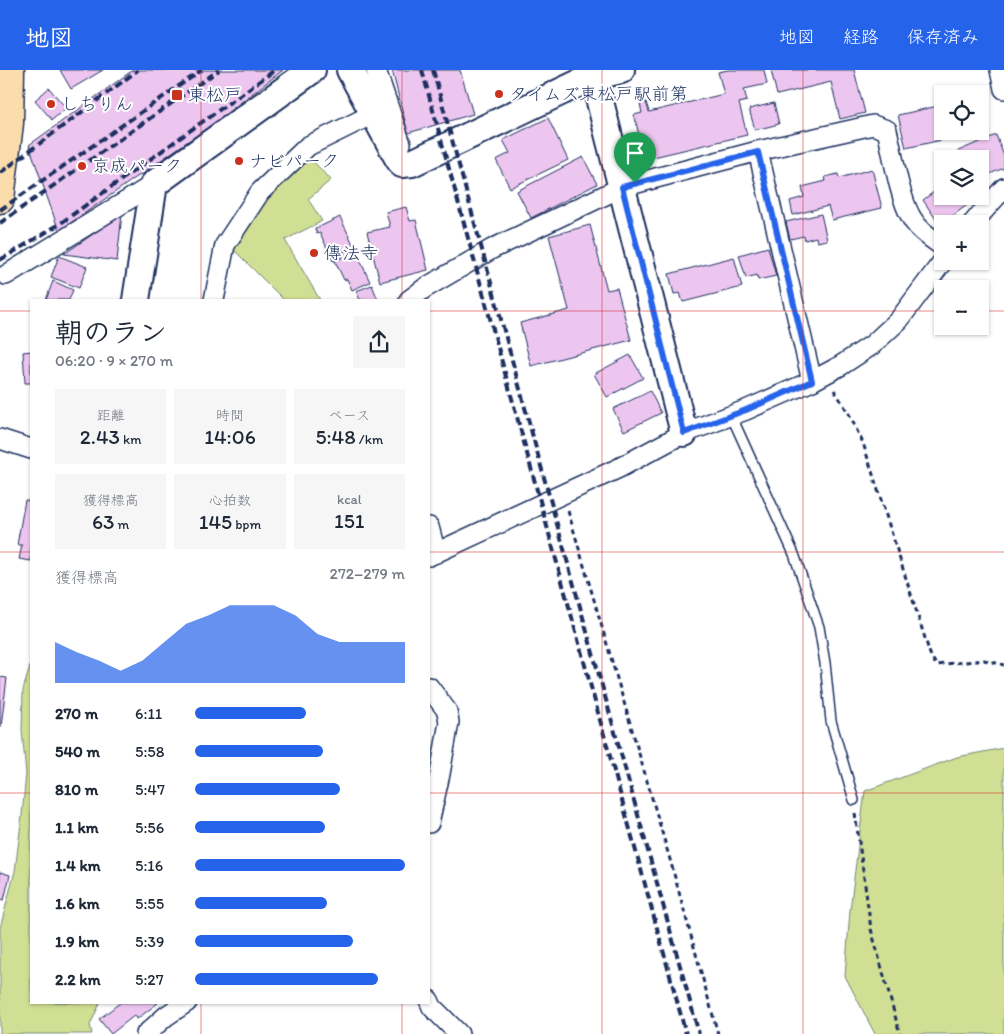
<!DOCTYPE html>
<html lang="ja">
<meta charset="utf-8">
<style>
body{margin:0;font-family:Itim,"Klee One",sans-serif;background:#f6f6f7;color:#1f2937;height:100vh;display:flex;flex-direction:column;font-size:19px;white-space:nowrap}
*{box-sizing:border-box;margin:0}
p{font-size:16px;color:#747a83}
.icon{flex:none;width:28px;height:28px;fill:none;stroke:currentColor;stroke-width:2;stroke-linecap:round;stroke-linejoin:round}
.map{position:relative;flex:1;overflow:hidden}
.panel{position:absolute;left:30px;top:229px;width:400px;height:705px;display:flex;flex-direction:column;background:#fff;border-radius:0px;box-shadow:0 1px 4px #0004}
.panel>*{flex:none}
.controls{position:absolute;left:934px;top:15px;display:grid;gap:10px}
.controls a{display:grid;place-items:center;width:55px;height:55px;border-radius:0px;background:#fff;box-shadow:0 1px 4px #0004;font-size:25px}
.pin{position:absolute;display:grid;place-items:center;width:42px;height:42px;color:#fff;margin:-51px -21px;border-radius:50% 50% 50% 0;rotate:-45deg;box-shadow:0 0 5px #0007}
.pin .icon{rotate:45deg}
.round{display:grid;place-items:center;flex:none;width:52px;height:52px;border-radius:0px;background:#f6f6f7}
.overview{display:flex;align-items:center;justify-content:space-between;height:85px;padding:0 25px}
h1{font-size:28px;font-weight:600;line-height:38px}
.figures{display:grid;grid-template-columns:repeat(3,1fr);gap:8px;height:85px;padding:5px 25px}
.figures div{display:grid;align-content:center;border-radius:0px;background:#f6f6f7;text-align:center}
.figures b{font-size:21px;font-weight:600}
.figures small{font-size:14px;font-weight:400}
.figures p{font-size:14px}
.chart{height:140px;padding:10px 25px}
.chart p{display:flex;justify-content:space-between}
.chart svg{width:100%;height:90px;margin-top:5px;fill:#2563eb;opacity:.7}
ul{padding:0 25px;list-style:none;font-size:16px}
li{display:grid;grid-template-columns:80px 60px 1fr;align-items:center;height:38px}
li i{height:12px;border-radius:6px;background:#2563eb}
header{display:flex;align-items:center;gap:30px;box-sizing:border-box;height:70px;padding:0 25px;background:#2563eb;color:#fff}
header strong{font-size:24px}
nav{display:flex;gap:28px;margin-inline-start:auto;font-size:18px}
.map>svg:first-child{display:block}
.green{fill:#d0df93;stroke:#768778}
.building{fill:#edc6f0;stroke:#1b2f5e}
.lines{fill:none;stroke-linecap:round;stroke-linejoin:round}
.lane-casing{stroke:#1b2f5e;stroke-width:12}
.street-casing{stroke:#1b2f5e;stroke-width:22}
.secondary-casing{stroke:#1b2f5e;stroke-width:30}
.primary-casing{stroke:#1b2f5e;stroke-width:31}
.path{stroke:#1b2f5e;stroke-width:3;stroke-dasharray:5 4;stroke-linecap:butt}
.lane{stroke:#fff;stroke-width:9}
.street{stroke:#fff;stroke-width:19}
.secondary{stroke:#fff;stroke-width:26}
.primary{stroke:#fbddab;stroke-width:28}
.rail{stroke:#1b2f5e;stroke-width:4;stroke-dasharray:8 4;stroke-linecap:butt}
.route-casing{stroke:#fff;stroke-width:10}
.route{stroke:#2563eb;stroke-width:6}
.grid{fill:none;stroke:#d62828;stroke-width:1;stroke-opacity:0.55}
.poi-dot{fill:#c8321e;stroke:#fff;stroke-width:2}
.labels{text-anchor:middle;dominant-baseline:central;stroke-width:4;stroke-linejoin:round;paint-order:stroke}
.poi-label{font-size:18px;fill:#1b2f5e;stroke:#fff;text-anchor:start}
</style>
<header>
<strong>地図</strong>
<nav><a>地図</a><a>経路</a><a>保存済み</a></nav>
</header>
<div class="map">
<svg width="1004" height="964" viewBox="0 0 1004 964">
<rect width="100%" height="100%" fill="#fff"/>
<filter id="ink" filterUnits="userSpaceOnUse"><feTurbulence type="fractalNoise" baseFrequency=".02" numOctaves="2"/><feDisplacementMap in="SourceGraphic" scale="10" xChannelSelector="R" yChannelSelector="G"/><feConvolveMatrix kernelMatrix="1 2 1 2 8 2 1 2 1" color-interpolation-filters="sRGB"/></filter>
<g filter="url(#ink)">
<g class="green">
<path d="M 308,86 L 331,110 L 308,129 L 322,151 L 285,170 L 320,230 L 284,230 L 233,179 L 263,129 Z"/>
<path d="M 31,593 L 31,932 L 100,933 L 90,955 L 92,964 L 0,964 L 0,858 L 15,801 L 22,745 L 26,704 L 22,660 L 23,620 Z"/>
<path d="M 1004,678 L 1004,964 L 875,964 L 845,906 L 850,840 L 865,721 L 957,687 Z"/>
</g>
<g class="building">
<path d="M 60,0 L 103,0 L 71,19 Z"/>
<path d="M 133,0 L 283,0 L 210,56 L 59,161 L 29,75 Z"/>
<path d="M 392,0 L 460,0 L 473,44 L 408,63 Z"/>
<path d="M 728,0 L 764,0 L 767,14 L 744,19 L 747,31 L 739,33 L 747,65 L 645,89 L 634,45 L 642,43 L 640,34 L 646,32 L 649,42 L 724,24 L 718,2 Z"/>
<path d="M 771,0 L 854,0 L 865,43 L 840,49 L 831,12 L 777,25 Z"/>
<path d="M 49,18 L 66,38 L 52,50 L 35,30 Z"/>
<path d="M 774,33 L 779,54 L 755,60 L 749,39 Z"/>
<path d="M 938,36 L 942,53 L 942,61 L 944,61 L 946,69 L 906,78 L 898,45 Z"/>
<path d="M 548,48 L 568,90 L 510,118 L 496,90 L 510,83 L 503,70 Z"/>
<path d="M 996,65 L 1004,86 L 1004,98 L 980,108 L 980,89 L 961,89 L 958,81 Z"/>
<path d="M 583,87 L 597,114 L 531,148 L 517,121 Z"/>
<path d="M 872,99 L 882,138 L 832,150 L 828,136 L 793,145 L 790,131 L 804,127 L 802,117 L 826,111 L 825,107 L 838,104 L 839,108 Z"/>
<path d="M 942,116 L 942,126 L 972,126 L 974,130 L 940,155 L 923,130 Z"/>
<path d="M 406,137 L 410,151 L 416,150 L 428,200 L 380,212 L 367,162 L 390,157 L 386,142 Z"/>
<path d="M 122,144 L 117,191 L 64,184 Z"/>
<path d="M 821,144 L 827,170 L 817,172 L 816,167 L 805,170 L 804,166 L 790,169 L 786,152 Z"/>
<path d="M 340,147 L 354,176 L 341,183 L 343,187 L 333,191 L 320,163 L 317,164 L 315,159 Z"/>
<path d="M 590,155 L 607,220 L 617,218 L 631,270 L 531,296 L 520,253 L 569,240 L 549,166 Z"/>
<path d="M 354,176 L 370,212 L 352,220 L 347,209 L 344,210 L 335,191 L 343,187 L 341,183 Z"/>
<path d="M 768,177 L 776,206 L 758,210 L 757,205 L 746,208 L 739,185 Z"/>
<path d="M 59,186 L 87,197 L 79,218 L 51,207 Z"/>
<path d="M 734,187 L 742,217 L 683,232 L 680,223 L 674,224 L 669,204 Z"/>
<path d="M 53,211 L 73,220 L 69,230 L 46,230 Z"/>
<path d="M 372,215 L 378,230 L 360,230 L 356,221 Z"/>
<path d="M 31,281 L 31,313 L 25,313 L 23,282 Z"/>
<path d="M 630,285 L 643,308 L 607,327 L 594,304 Z"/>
<path d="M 650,321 L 661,343 L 624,361 L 613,339 Z"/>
<path d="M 25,430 L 31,431 L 31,491 L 19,489 L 22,475 L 17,475 Z"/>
<path d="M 0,607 L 7,608 L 1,657 L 0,657 Z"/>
<path d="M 0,802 L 10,805 L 4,830 L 0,829 Z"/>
<path d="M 121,932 L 157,932 L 158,933 L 137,949 L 135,945 L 111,964 L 99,949 Z"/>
</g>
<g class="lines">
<defs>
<path id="lane" d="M 731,345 L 794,484 L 819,557 L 825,593 L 831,651 L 854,730"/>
<g id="street">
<path d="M 376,0 L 401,74"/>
<path d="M 1000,0 L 1004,19"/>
<path d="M 758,81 L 812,311"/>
<path d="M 972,154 L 1004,118"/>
<path d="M 6,205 L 154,114"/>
<path d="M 214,230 L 225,175 L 260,122 L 308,76 L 373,44"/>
<path d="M 409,230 L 425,218 L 492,179 L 622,117 L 758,81 L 873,55 L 887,60 C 893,84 899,126 911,147 C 918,160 931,168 942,176"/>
<path d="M 0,369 L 31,379"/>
<path d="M 429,457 L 436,483"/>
<path d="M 429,486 L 619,398 L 684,363 L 746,340 L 812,311 L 840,296 L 872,275 L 899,250 L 943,191"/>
<path d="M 429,617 L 447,641 L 449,652 L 440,704 L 429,753"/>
<path d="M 429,930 L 432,937 L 459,964"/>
<path d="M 146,964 L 166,946 L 187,932"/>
</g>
<g id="secondary">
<path d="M 350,0 L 398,88 L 402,94 L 412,93 L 594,6 L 621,0"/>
<path d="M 592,0 L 684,363"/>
<path d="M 136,230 L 154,114 L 312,0"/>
</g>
<path id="primary" d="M 0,129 L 9,53 L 10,0"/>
</defs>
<use href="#lane" class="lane-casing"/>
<use href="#street" class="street-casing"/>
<use href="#secondary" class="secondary-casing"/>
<use href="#primary" class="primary-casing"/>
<g class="path">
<path d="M 834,320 L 848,342 L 863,373 L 930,584 L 936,595 L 984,590 L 1004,595"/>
<path d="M 568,441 L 671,793 L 718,964"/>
<path d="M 855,743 L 871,859 L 900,964"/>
</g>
<use href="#lane" class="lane"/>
<use href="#street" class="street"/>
<use href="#secondary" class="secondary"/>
<use href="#primary" class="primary"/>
<g class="rail">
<path d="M 422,0 L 686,964"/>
<path d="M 433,0 L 545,411 L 699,964"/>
<path d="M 0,103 L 138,0"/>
<path d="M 0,140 L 202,0"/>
<path d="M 0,153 L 219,0"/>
<path d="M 0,190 L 58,155 L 275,0"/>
</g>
</g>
</g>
<g class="lines" filter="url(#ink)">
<defs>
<path id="route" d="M 758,82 L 812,311 L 746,340 L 684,363 L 622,117 Z"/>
</defs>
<use href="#route" class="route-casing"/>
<use href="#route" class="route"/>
</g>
<path class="grid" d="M 201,0 L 201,230M 402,0 L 402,230M 602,0 L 602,964M 803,0 L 803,964M 0,241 L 31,241M 429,241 L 942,241M 980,241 L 1004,241M 0,482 L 31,482M 429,482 L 1004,482M 0,723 L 31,723M 429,723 L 1004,723M 201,932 L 201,964M 402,932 L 402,964"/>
<g class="poi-dot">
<circle cx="499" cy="24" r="5"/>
<rect x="171" y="19" width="12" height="12" rx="2.5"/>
<circle cx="51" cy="34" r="5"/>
<circle cx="239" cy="91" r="5"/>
<circle cx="82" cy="96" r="5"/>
<circle cx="314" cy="183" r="5"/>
</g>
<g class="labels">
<g class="poi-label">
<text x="509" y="24">タイムズ東松戸駅前第</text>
<text x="188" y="25">東松戸</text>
<text x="61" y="34">しちりん</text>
<text x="249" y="91">ナビパーク</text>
<text x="92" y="96">京成パーク</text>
<text x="324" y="183">傳法寺</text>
</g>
</g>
</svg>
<div class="controls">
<a><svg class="icon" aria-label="locate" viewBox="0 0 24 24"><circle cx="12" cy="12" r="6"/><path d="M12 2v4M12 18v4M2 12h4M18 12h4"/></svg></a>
<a><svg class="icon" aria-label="layers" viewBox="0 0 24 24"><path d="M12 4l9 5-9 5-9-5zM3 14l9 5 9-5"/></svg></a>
<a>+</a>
<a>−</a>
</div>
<div class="pin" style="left:635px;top:113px;background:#1e9e55"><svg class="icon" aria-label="arrive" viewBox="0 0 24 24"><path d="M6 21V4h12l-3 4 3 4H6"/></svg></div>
<section class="panel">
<div class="overview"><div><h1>朝のラン</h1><p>06:20 · 9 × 270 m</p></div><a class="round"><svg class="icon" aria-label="share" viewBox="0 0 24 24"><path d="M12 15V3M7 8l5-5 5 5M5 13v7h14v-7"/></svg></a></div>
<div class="figures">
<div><p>距離</p><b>2.43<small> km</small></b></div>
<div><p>時間</p><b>14:06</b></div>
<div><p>ペース</p><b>5:48<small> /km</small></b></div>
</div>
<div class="figures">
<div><p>獲得標高</p><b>63<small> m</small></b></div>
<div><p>心拍数</p><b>145<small> bpm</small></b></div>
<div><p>kcal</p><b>151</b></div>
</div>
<div class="chart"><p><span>獲得標高</span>272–279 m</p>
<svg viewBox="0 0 160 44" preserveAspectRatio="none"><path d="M0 44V24L10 29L20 33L30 38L40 33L50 24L60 15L70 11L80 6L90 6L100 6L110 11L120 20L130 24L140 24L150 24L160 24V44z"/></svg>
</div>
<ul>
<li><b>270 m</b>6:11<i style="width:53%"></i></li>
<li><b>540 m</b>5:58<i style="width:61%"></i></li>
<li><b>810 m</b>5:47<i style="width:69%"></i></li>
<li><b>1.1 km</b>5:56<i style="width:62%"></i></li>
<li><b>1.4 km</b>5:16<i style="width:100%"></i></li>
<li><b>1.6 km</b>5:55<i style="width:63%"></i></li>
<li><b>1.9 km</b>5:39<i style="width:75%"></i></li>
<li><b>2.2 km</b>5:27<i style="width:87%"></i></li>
</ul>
</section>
</div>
